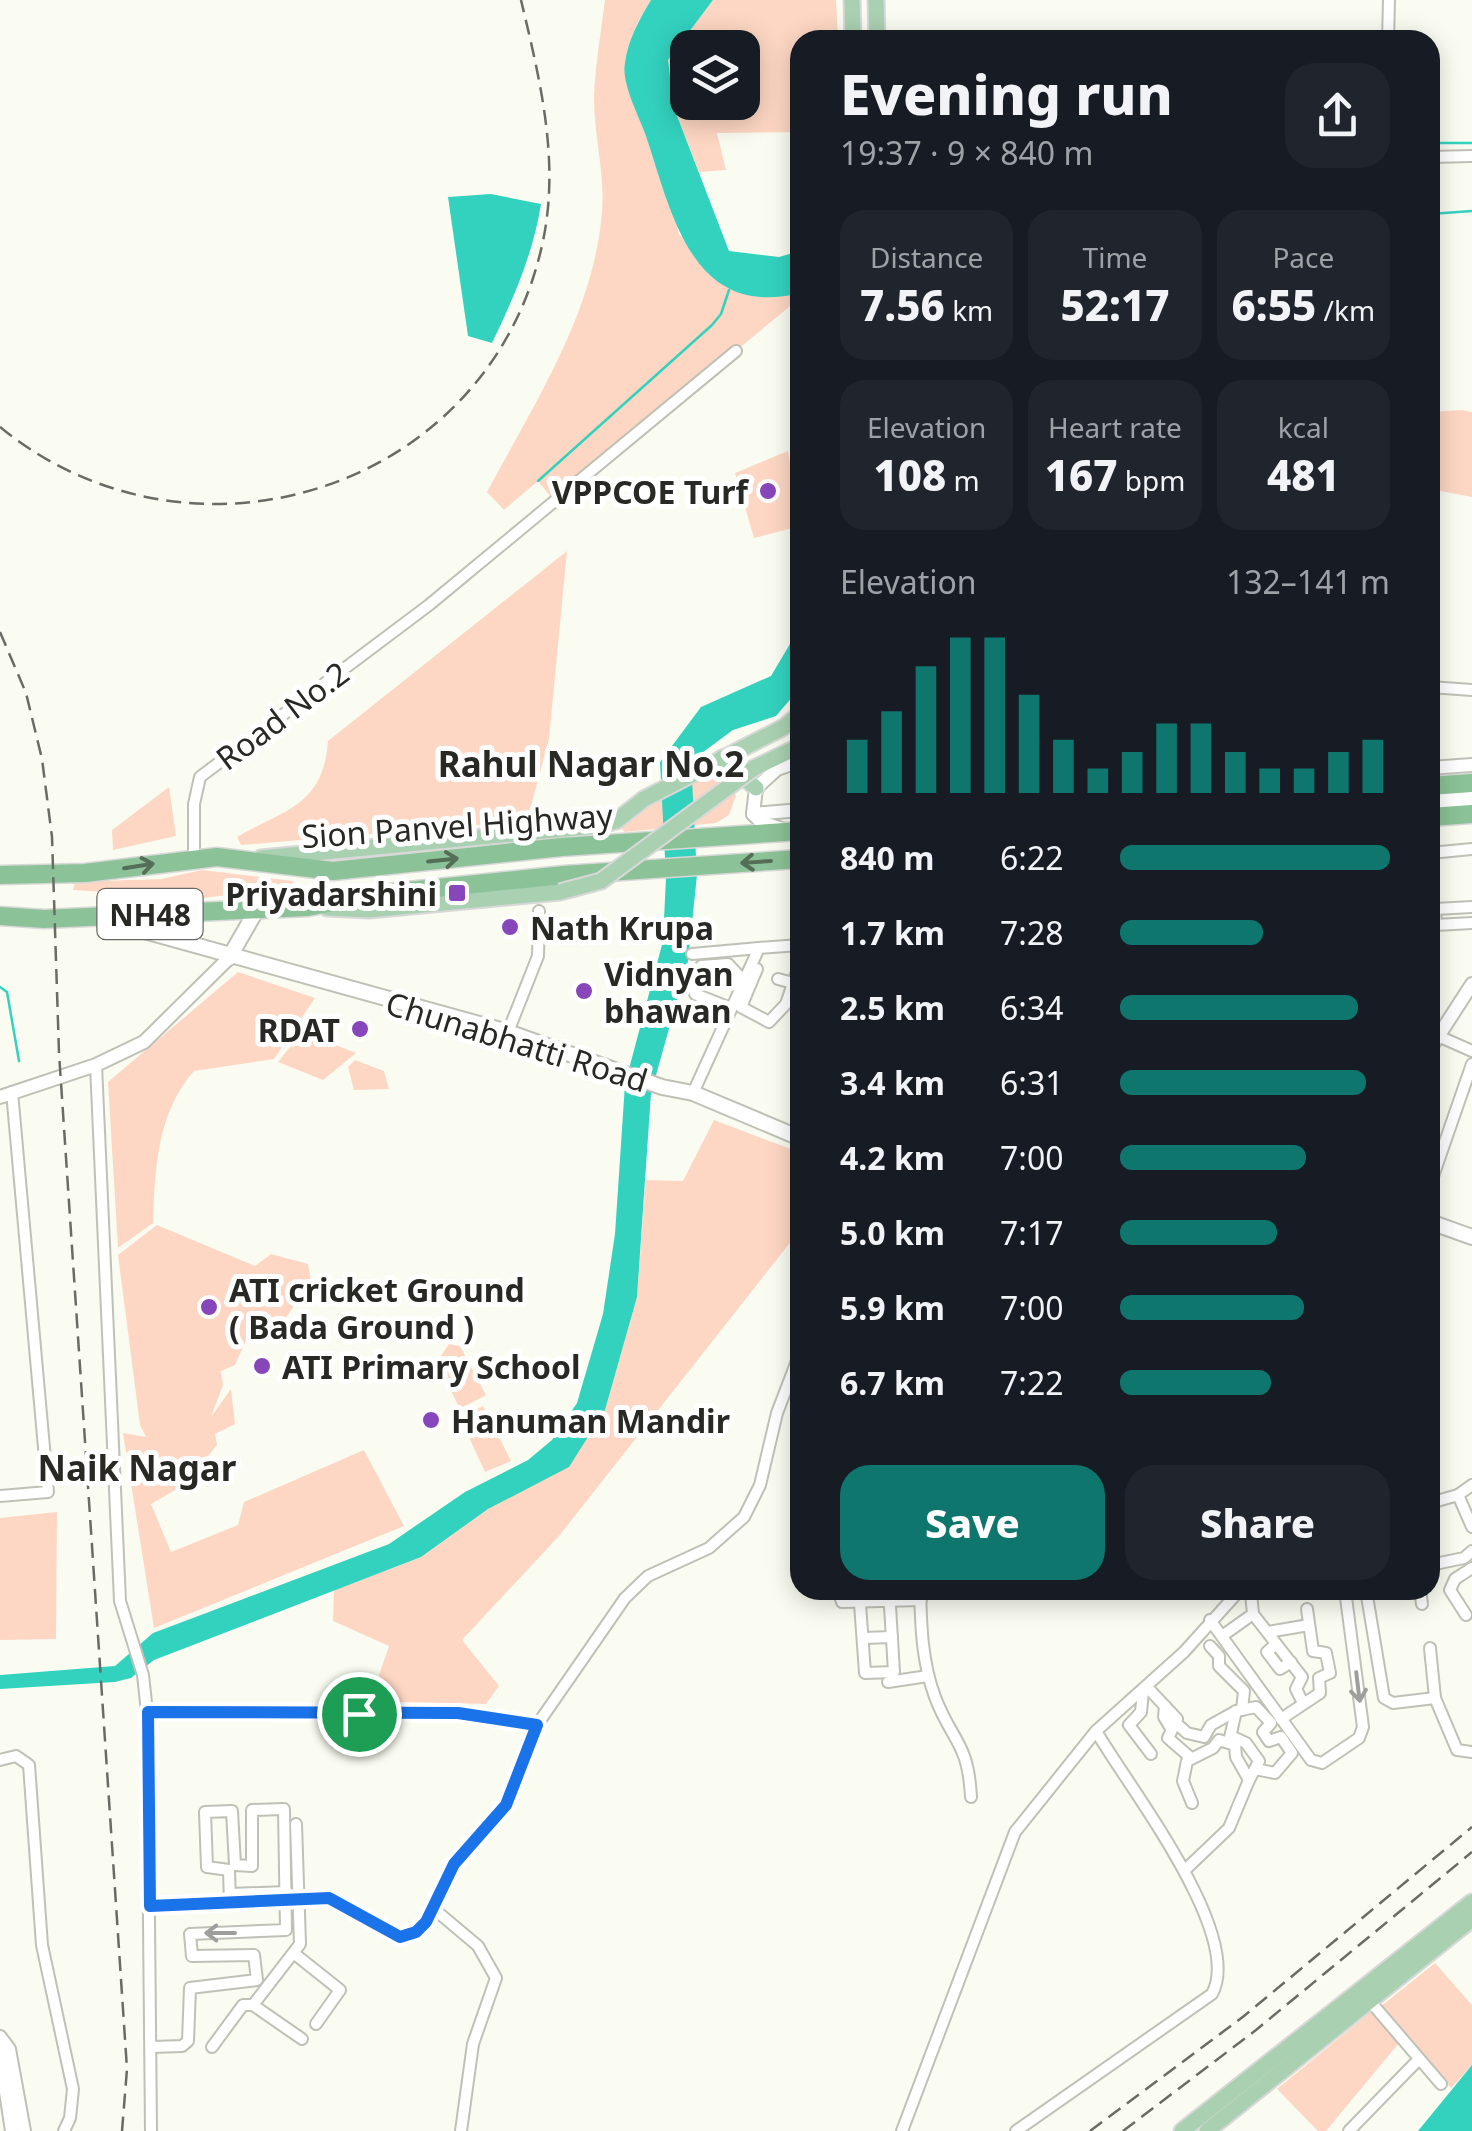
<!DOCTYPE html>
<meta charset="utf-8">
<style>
body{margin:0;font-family:"Noto Sans",sans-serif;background:#20242c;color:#f1f3f6;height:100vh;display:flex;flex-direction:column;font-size:38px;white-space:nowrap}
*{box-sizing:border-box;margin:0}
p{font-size:32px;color:#9ea1a6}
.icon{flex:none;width:55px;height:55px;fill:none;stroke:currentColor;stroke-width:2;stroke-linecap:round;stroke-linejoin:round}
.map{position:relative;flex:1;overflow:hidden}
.sheet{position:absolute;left:790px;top:30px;width:650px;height:1570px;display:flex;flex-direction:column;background:#171b24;border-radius:30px;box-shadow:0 5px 25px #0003}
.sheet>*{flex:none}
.fabs{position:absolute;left:670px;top:30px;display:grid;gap:20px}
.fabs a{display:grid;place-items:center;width:90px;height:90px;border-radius:20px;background:#171b24;box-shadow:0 5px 25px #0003;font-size:50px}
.pin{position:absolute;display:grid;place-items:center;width:85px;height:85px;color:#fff;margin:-42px;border:5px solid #fff;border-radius:50%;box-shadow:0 2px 10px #0007}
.round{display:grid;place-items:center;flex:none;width:105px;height:105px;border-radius:30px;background:#20242c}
.headline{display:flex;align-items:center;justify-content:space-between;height:170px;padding:0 50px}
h1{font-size:55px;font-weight:800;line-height:75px}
.figures{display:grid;grid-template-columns:repeat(3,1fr);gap:15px;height:170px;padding:10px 50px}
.figures div{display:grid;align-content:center;border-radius:25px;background:#20242c;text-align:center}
.figures b{font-size:42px;font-weight:800}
.figures small{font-size:28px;font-weight:400}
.figures p{font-size:28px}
.chart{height:280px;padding:20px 50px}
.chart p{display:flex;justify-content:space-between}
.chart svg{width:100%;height:180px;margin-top:10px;stroke:#0f766e;stroke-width:6}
.action{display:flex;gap:20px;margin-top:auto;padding:20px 50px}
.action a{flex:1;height:115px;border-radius:30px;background:#0f766e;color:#fff;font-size:40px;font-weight:800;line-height:115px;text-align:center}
.action a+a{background:#20242c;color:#f1f3f6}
ul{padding:0 50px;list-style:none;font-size:32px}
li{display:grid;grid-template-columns:160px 120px 1fr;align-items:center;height:75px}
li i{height:25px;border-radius:12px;background:#0f766e}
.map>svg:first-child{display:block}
.green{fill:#fdd7c3;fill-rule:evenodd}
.water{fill:#33d2bf}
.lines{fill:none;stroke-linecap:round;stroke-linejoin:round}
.stream{stroke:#33d2bf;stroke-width:2.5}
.minor-casing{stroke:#bfc1b6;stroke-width:14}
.tertiary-casing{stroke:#bfc1b6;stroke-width:16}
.secondary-casing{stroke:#bfc1b6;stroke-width:18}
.primary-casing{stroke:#d8d8d8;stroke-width:19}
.trunk-casing{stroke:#d8d8d8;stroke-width:21}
.minor{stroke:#fff;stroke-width:10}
.tertiary{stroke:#fff;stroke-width:12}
.secondary{stroke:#fff;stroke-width:14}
.primary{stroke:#a9d1b1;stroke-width:15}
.trunk{stroke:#8cc297;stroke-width:18}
.rail{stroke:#6a6b65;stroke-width:2.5;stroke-dasharray:15 8;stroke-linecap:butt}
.primary-bridge-casing{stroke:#d8d8d8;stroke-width:19;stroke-linecap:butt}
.primary-bridge{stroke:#a9d1b1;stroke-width:15}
.oneway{stroke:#556e58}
.oneway2{stroke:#9e9f9d}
.route-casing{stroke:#fff;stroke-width:20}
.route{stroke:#1a73e8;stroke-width:12}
.poi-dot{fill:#8746ba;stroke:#fff;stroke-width:4}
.labels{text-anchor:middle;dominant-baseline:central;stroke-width:10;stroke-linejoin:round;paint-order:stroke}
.shield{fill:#fff;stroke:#686966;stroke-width:2.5}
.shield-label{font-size:30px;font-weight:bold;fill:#282925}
.poi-label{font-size:32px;font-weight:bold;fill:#282925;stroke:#fff;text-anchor:start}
.street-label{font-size:32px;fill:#282925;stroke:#fff}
.neighbourhood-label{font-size:35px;font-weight:bold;fill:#282925;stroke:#fff}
</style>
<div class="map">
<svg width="1472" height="2131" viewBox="0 0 1472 2131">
<rect width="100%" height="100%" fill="#fafcf1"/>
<g class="green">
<path d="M 605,0 L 651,0 L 637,24 L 679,235 L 800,293 L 800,298 L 554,501 L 538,481 L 504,510 L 487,492 C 534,404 594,313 602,212 C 605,173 594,137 594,98 C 595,66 601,32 605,0 Z"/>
<path d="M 713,0 L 836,0 L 838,40 L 800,40 L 800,132 L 717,133 L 726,170 L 699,172 L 674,108 L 668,60 ZM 688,48 L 742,48 L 742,102 L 688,102 Z"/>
<path d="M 1462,410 L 1472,412 L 1472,497 L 1430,489 L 1430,412 Z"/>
<path d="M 788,451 L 800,526 L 754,538 L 735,473 Z"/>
<path d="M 567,551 L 549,739 L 527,821 L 241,845 L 237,837 C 288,808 323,805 328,741 Z"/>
<path d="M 722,772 L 736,796 L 729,815 L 716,823 L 625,832 L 621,829 C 649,807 685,775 722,772 Z"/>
<path d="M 169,787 L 176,836 L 113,850 L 112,830 Z"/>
<path d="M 202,870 L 293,881 L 293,887 L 203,898 L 73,890 L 75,882 L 161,879 Z"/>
<path d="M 238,972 L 315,998 L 274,1059 L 194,1071 C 157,1113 155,1169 153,1223 L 118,1248 L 108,1082 Z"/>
<path d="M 302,1032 L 356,1053 L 323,1080 L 278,1062 Z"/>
<path d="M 355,1060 L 384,1071 L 389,1089 L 354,1090 L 348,1067 Z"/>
<path d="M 714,1120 L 796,1151 L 800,1230 L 559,1536 L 462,1640 L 499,1686 L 486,1704 L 397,1702 L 379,1675 L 389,1646 L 333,1621 L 334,1590 L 421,1557 L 488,1509 L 605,1410 L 637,1297 L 646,1180 L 683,1181 Z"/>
<path d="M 157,1225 L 255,1266 L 271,1254 L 308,1264 L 311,1281 L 274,1335 L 248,1336 L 235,1365 L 221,1371 L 223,1385 L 211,1417 L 231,1389 L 235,1424 L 215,1434 L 217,1445 L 208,1456 L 208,1468 L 185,1475 L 184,1485 L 151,1504 L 171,1552 L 238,1525 L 244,1502 L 364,1450 L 404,1526 L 154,1628 L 123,1433 L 146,1437 L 140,1425 L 118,1255 Z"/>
<path d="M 449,1344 L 460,1346 L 486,1395 L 460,1409 L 437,1362 Z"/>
<path d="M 483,1406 L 511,1461 L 485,1472 L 460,1418 Z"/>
<path d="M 57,1512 L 56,1639 L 0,1640 L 0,1518 Z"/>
<path d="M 1435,1963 L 1472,2005 L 1472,2065 L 1451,2088 L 1380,2007 Z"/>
<path d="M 1372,2011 L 1399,2043 L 1326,2131 L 1318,2131 L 1277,2089 Z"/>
</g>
<g class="water">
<path d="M 651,0 L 713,0 L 668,60 L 674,108 L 729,251 L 779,257 L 800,251 L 800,293 C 692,320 672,214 646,136 C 639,116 621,83 625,63 C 628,40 639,20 651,0 Z"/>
<path d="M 491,194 L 541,204 C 533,254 514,297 492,343 L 468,336 L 448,197 Z"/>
<path d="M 800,627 L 800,688 L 776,716 L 733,730 L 691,761 L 697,875 L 688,961 L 651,1093 L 637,1297 L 605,1410 L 569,1467 L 488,1509 L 421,1557 L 154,1660 L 131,1678 L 115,1682 L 0,1689 L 0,1675 L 115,1666 L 153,1633 L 389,1544 L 465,1492 L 528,1460 L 552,1440 L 577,1403 L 603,1314 L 615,1234 L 625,1084 L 663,941 L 666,877 L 660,762 L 701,707 L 771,676 Z"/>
<path d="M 1472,2065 L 1472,2131 L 1418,2131 Z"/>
</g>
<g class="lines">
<g class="stream">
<path d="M 1430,143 L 1472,143"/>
<path d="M 1430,214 L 1472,211"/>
<path d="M 538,481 L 712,325 L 721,314 L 729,290"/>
<path d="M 0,987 L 7,992 L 19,1061"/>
</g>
<defs>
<g id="minor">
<path d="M 1388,40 L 1389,0"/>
<path d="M 1430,157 L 1472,156"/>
<path d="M 1430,687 L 1472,690"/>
<path d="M 1430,853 L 1472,849"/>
<path d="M 194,858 L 194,804 L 200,777 L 429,605 L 736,351"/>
<path d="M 1472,907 L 1435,909 L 1436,925 L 1472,923"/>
<path d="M 692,954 L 759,948"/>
<path d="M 744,979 L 751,983 L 741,1007 L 769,1022 L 786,1004 L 800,963"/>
<path d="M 778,979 L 793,983"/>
<path d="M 751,983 L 757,969"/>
<path d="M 730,1008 L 695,994 L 692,981 L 701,966 L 728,964 L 740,977 L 736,985"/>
<path d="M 508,1032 L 538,956 L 539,911"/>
<path d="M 1438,1036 L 1472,1051"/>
<path d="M 96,1065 L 120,1601 L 143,1675 L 147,1712 L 151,2131"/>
<path d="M 693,1093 L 759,948 L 800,945"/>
<path d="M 1430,1185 L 1472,1064"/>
<path d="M 1458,1495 L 1472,1527"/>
<path d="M 0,1496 L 48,1492 L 12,1092"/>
<path d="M 1430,1503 L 1458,1495 L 1472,1485"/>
<path d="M 1430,1565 L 1464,1558 L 1472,1551"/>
<path d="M 838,1590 L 842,1602 L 921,1600"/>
<path d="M 859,1590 L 865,1673 L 894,1672 L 889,1590"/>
<path d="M 920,1590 C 921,1627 922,1662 935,1697 C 952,1742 968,1741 971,1797"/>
<path d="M 1366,1590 L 1384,1698 L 1393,1703 L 1435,1698 L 1457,1750 L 1472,1752"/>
<path d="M 1420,1590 L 1422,1604"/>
<path d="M 1253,1614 L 1302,1677 L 1296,1689 L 1303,1703"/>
<path d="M 1466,1615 L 1450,1590 L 1455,1579 L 1472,1568"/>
<path d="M 1210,1620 L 1311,1760 L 1322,1763 L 1359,1738 L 1363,1727 L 1345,1590"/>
<path d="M 1268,1632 L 1309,1625"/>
<path d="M 1222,1636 L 1253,1614 L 1251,1593 L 1262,1590"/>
<path d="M 863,1638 L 892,1637"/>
<path d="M 1276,1644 L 1267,1652 L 1280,1669 L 1291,1662"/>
<path d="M 1210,1646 L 1219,1656 L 1219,1666 L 1244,1691 L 1242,1710"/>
<path d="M 1430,1648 L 1435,1698"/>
<path d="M 888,1682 L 928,1676"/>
<path d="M 1147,1687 L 1177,1719 L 1172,1727"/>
<path d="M 1143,1691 L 1141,1712 L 1129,1725 L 1151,1754"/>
<path d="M 1165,1706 L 1164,1717 L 1172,1730 L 1168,1738 L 1191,1758"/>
<path d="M 147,1712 L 457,1713 L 537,1725"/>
<path d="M 1281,1719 L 1320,1693 L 1319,1678 L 1330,1673 L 1326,1653 L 1313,1651 L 1307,1609"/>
<path d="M 1177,1724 L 1187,1733 L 1204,1737 L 1211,1725 L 1236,1711"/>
<path d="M 1231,1736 L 1246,1743 L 1259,1761 L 1255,1769"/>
<path d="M 1229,1742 L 1236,1711 L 1256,1707 L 1271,1723 L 1263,1732 L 1269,1741 L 1281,1737 L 1292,1753 L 1275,1773 L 1255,1769 L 1249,1780"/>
<path d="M 0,1760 L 16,1756 L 29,1765 L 42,1945 L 73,2089 L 70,2118 L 64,2131"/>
<path d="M 1185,1870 L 1229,1828 L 1249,1780 L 1236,1757 L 1235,1745 L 1219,1740 L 1213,1748 L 1187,1761 L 1183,1781 L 1192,1803"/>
<path d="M 230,1894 L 287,1892"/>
<path d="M 150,1906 L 329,1897 L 400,1937 L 416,1933 L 434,1909"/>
<path d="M 296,1955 L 340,1990 L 316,2024"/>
<path d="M 1369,2000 L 1441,2084"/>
<path d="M 253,2005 L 302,2039"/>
<path d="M 152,2047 L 182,2046 L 188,2041 L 190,1988 L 257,1980 L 254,1955 L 192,1956 L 190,1934 L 286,1930 L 284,1809 L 252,1810 L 252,1866 L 235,1865 L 232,1811 L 205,1812 L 207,1867 L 229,1870 L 230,1902"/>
<path d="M 212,2047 L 243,2005 L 253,2005 L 300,1944 L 296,1824"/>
<path d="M 461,2131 L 473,2044 L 496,1978 L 478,1946 L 434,1909 L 454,1864 L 513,1793 L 537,1725 L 625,1598 L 648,1576 L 709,1548 L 744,1517 L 760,1485 L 777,1413 L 800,1353"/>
<path d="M 902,2131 L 1015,1832 L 1096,1731 L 1184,1652 L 1240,1590"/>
<path d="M 1016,2131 L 1212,1994 C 1245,1934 1127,1785 1096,1731"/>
<path d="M 1349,2131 L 1419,2059"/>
</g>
<g id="tertiary">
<path d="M 1430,768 L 1472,765"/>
<path d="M 753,814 L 800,810"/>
<path d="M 782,829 L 761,822 L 753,814 L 756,788 L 777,769 L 800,761"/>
<path d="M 1430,1049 L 1472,984"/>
<path d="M 0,1097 L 96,1065 L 144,1042 L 229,958"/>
<path d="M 0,2037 L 9,2049 L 24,2131"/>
<path d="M 0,2053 L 12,2131"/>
</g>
<g id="secondary">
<path d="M 1430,796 L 1472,793"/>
<path d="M 1430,807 L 1472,805"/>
<path d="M 101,919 L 508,1032 L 662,1087 L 693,1093 L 800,1138"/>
<path d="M 229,958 L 256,911"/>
<path d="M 1430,1222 L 1472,1237"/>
</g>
<g id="primary">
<path d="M 852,0 L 853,40"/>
<path d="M 876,0 L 877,40"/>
<path d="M 722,758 L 756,788"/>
<path d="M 754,768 L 800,746"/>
<path d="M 261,858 L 596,826 L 616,821 L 644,799 L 784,727 L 800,714"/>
<path d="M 327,908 L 369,910 L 560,892"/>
<path d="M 1182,2131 L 1472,1902"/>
<path d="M 1207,2131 L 1472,1919"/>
</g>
<g id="trunk">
<path d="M 1430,786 L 1472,783"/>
<path d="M 1430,817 L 1472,814"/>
<path d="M 0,875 L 85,873 L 217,857 L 333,871 L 562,847 L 800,831"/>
<path d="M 0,916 L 44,919 L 308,907 L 368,895 L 564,875 L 800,859"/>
</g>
</defs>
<use href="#minor" class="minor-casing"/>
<use href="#tertiary" class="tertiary-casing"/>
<use href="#secondary" class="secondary-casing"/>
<use href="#primary" class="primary-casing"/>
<use href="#trunk" class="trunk-casing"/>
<use href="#minor" class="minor"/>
<use href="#tertiary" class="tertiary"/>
<use href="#secondary" class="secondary"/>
<use href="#primary" class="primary"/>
<use href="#trunk" class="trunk"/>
<g class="rail">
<path d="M 0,427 C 188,581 480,494 540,254 C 562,168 541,84 521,0"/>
<path d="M 0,632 L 26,693 L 42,759 L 52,837 L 59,1053 L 127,2069 L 122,2131"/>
<path d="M 1090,2131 L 1244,2016 L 1472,1827"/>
<path d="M 1123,2131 L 1256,2030 L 1472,1852"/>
</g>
<defs>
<path id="primary-bridge" d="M 560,892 L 601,881 L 754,768"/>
</defs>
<use href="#primary-bridge" class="primary-bridge-casing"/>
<use href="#primary-bridge" class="primary-bridge"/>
</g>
<defs><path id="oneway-shaft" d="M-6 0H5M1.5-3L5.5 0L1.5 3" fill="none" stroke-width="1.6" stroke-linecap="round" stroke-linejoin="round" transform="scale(2.5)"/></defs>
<g class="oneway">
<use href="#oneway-shaft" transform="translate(443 860) rotate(-6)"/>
<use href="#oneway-shaft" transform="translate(756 862) rotate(176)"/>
<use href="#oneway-shaft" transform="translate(139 866) rotate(-9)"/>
</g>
<g class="oneway2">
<use href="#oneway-shaft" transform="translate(1358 1687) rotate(83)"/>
<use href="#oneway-shaft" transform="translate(220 1933) rotate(180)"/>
</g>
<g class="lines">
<defs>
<path id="route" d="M 148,1712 L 458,1713 L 537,1725 L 506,1805 L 454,1864 L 426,1922 L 416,1932 L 400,1937 L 329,1898 L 150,1906 Z"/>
</defs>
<use href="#route" class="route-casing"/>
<use href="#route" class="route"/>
</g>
<g class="poi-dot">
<circle cx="768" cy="491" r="10"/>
<rect x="447" y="883" width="20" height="20" rx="5"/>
<circle cx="510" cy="927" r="10"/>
<circle cx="584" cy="991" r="10"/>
<circle cx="360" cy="1029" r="10"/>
<circle cx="209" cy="1307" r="10"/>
<circle cx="262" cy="1366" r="10"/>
<circle cx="431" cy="1420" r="10"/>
</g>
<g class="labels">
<rect class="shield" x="97.5" y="889" width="105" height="50" rx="8"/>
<g class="shield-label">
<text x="150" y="914">NH48</text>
</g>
<g class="poi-label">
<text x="748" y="491" text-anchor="end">VPPCOE Turf</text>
<text x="437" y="893" text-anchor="end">Priyadarshini</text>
<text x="530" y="927">Nath Krupa</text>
<text x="604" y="973">Vidnyan<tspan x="604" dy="37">bhawan</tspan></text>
<text x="340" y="1029" text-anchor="end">RDAT</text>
<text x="229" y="1289">ATI cricket Ground<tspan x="229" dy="37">( Bada Ground )</tspan></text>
<text x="282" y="1366">ATI Primary School</text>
<text x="451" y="1420">Hanuman Mandir</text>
</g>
<g class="street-label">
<text transform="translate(282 715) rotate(-37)">Road No.2</text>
<text transform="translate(457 825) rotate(-4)">Sion Panvel Highway</text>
<text transform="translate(517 1041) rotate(17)">Chunabhatti Road</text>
</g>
<g class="neighbourhood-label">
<text x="591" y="763">Rahul Nagar No.2</text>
<text x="137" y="1467">Naik Nagar</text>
</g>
</g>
</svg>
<div class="fabs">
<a><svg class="icon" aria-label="layers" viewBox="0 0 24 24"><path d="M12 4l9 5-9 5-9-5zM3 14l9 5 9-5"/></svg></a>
</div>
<div class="pin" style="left:359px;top:1714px;background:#1e9e55"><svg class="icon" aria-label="arrive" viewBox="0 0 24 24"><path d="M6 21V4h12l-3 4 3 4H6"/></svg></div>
<section class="sheet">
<div class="headline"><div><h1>Evening run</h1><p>19:37 · 9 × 840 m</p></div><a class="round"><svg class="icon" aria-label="share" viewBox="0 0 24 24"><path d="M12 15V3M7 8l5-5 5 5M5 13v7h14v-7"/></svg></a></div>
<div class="figures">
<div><p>Distance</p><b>7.56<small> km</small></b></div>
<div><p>Time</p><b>52:17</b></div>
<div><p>Pace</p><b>6:55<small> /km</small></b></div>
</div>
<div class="figures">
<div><p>Elevation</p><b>108<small> m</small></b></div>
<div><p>Heart rate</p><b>167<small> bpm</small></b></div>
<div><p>kcal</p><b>481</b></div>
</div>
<div class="chart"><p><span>Elevation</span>132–141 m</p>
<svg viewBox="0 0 160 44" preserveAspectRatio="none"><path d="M5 44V31M15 44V24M25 44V13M35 44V6M45 44V6M55 44V20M65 44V31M75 44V38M85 44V34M95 44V27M105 44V27M115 44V34M125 44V38M135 44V38M145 44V34M155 44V31"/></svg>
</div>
<ul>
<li><b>840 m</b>6:22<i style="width:100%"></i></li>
<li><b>1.7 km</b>7:28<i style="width:53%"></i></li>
<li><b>2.5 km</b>6:34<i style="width:88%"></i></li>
<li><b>3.4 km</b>6:31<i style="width:91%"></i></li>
<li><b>4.2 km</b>7:00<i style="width:69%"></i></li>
<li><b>5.0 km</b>7:17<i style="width:58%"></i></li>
<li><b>5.9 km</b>7:00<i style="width:68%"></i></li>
<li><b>6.7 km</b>7:22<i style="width:56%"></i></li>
</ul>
<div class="action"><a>Save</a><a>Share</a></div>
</section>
</div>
